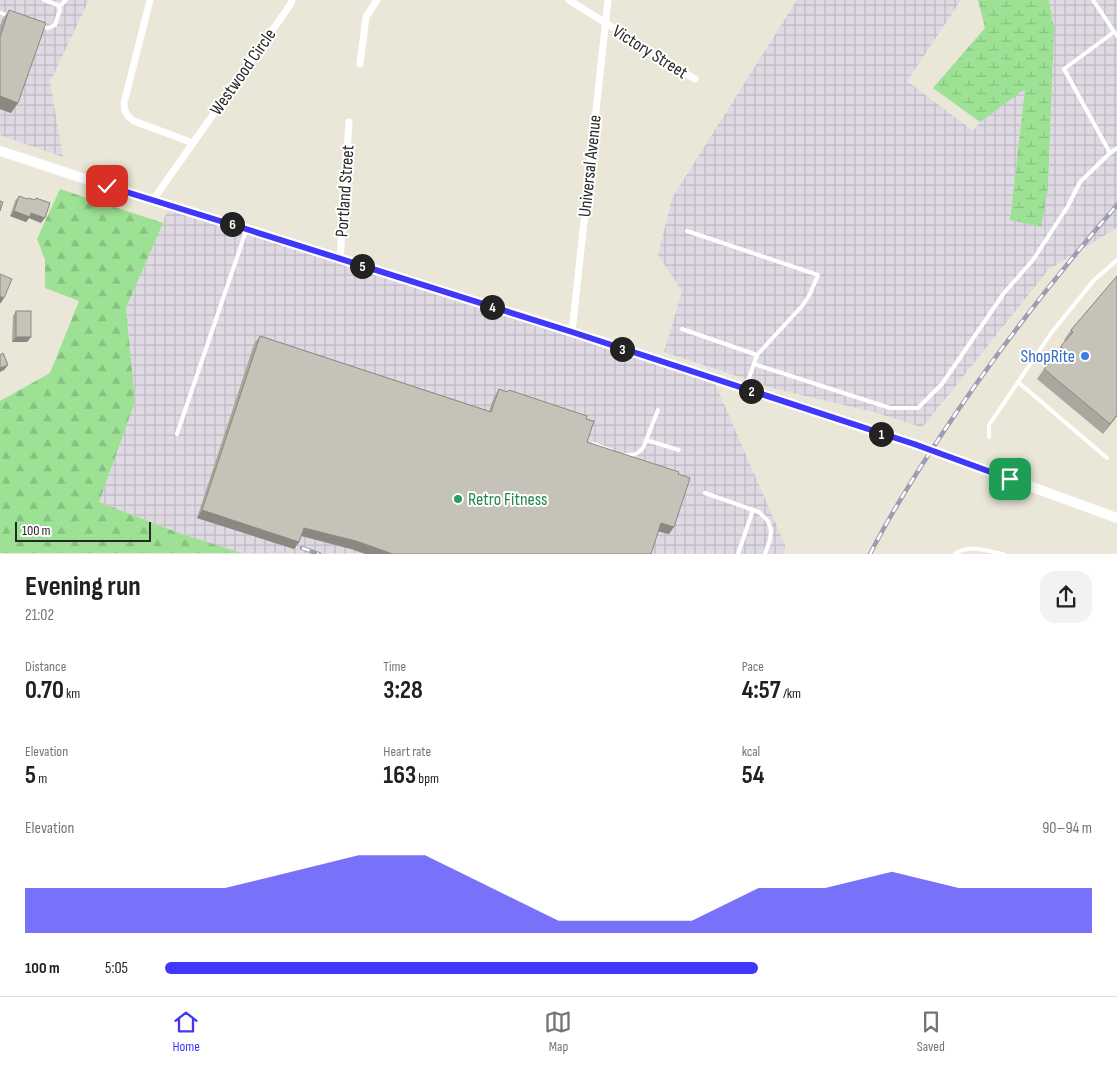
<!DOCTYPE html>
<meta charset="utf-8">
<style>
body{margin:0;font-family:"Sofia Sans Condensed",sans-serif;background:#f2f2f2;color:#202124;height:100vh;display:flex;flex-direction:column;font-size:19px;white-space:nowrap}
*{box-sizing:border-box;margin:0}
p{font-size:16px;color:#757577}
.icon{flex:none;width:28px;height:28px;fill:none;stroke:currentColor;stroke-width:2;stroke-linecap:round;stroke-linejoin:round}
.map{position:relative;height:554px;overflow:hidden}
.sheet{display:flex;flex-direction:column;background:#fff;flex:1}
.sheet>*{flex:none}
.scale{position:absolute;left:15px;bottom:12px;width:136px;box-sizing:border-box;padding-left:5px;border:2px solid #272727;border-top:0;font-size:14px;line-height:18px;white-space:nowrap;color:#272727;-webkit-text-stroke:4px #fff;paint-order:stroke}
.pin{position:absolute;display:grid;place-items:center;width:42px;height:42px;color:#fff;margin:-21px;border-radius:10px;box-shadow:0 2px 8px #0006}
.km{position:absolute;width:25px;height:25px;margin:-12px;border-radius:50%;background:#222;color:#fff;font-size:14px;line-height:25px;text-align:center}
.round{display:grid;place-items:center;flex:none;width:52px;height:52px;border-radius:15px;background:#f2f2f2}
.overview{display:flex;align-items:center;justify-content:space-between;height:85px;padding:0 25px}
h1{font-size:28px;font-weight:700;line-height:38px}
.figures{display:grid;grid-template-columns:repeat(3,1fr);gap:8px;height:85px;padding:5px 25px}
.figures div{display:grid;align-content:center}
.figures b{font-size:25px;font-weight:700}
.figures small{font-size:14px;font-weight:400}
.figures p{font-size:14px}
.chart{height:140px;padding:10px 25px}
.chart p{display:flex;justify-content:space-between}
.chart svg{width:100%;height:90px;margin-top:5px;fill:#4037f9;opacity:.7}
ul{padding:0 25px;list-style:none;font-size:16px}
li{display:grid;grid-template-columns:80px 60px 1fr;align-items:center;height:38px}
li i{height:12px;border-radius:6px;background:#4037f9}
.menu{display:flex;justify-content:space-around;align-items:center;height:70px;border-top:1px solid #e0e0e0;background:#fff;font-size:14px;color:#757577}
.menu a{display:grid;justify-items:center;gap:2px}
.menu .current{color:#4037f9}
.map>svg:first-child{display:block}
.industrial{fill:url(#industrial-grid)}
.forest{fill:url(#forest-firs)}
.wetland{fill:url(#wetland-marsh)}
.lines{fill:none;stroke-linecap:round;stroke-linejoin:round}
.lane{stroke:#fff;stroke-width:4}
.street{stroke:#fff;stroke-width:7}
.secondary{stroke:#fff;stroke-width:10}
.rail-casing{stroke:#9e9cb2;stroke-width:4.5}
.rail{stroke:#fff;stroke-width:2.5;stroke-dasharray:8;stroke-linecap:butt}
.wall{fill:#a9a89e}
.shaded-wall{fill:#8a8881}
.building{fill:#c5c3b8;stroke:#8a8881}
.route-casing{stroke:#fff;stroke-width:10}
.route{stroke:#4037f9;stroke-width:6}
.shop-dot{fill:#3f7fe0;stroke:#fff;stroke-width:2}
.leisure-dot{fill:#2e9e5b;stroke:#fff;stroke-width:2}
.labels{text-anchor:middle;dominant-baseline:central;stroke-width:4;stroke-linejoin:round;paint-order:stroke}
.street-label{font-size:18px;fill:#272727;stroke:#fff}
.shop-label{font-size:18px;fill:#366cbe;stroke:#fff;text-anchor:end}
.leisure-label{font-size:18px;fill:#27864d;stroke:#fff;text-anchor:start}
</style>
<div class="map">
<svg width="1117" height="554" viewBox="0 0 1117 554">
<defs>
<pattern id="industrial-grid" width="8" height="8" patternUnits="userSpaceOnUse" patternTransform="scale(1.25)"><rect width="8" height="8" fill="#ded9e2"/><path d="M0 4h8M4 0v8" fill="none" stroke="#bebac2"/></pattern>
<pattern id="forest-firs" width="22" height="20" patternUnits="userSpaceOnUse" patternTransform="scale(1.25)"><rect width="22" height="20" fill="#9ce194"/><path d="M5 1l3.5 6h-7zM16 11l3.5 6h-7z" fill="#86c180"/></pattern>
<pattern id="wetland-marsh" width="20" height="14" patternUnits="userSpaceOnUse" patternTransform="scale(1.25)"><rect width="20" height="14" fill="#9ce194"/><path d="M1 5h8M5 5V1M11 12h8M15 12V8" fill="none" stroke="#86c180"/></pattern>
</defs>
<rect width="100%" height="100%" fill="#eae7d8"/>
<g class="industrial">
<path d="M 0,0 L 89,0 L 50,82 L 63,157 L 0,135 Z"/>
<path d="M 797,0 L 961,0 L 907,81 L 973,131 L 980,122 L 1025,88 L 1010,219 L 1048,188 L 1054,29 L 1049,0 L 1117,0 L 1117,228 L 1049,269 L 925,424 L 921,427 L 874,412 L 776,389 L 664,352 L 682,291 L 658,255 L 672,198 Z"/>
<path d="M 169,205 L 713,379 L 785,545 L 783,554 L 242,553 L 179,533 L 99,502 L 135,402 L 126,308 L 163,223 Z"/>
</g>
<path class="forest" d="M 60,189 L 163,223 L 126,308 L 135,402 L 99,502 L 179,533 L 242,553 L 0,553 L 0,401 L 50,373 L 79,301 L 45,288 L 45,260 L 37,239 Z"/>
<path class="wetland" d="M 978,0 L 1049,0 L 1054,29 L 1048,188 L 1041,227 L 1010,220 L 1025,89 L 980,122 L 933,88 L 985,28 Z"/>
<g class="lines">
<g class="lane">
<path d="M 1093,0 L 1117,36"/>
<path d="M 59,7 L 66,0"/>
<path d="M 0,13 L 10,16"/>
<path d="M 40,26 L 48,28 L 55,25 L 60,10 L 58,5 L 44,0"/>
<path d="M 1114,32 L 1064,69 L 1110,153 L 1117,148"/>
<path d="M 687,231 L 818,275 L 810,294 L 803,305 L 757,355"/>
<path d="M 682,329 L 757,355 L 746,387"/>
<path d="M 754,364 L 890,408 L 918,408 L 942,384 L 1004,293 L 1033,260 L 1068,206 L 1080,182 L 1110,153"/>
<path d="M 1018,382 L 1107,458"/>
<path d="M 177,434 L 246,231"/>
<path d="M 989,437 L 989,425 L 1052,332 L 1094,280 L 1117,260"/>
<path d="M 646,440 L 679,450"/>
<path d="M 593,444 L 612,451"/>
<path d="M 624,455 C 632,456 637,455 643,448 L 658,410"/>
<path d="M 705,493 L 759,512 L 768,521 L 771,530 L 770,540 L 765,554"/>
<path d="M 738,554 L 753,510"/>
<path d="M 955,554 C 968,544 988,551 1003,554"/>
</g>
<g class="street">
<path d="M 150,0 L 124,103 C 124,112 127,117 134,121 L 193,143"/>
<path d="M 569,0 L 695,79"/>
<path d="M 360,64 L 366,17 L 377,0"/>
<path d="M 153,200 L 290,5 L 292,0"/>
<path d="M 340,259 L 349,122"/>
<path d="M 572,332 L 608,0"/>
</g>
<path class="secondary" d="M 0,151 L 107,186 L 246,229 L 572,332 L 914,444 L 1117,518"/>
<defs>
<g id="rail">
<path d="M 302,548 L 319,554"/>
<path d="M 870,554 C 891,513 915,475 940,437 C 994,355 1053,279 1117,205"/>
</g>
</defs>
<use href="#rail" class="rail-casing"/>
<use href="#rail" class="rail"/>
</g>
<g class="wall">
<path d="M 9,10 L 11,113 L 0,109 L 0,27 L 2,20 Z"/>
<path d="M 19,196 L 41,223 L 29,218 L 26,222 L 10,216 L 15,201 Z"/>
<path d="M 1117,276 L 1117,416 L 1103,434 L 1037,379 L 1044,369 L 1054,357 L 1054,356 L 1065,341 L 1064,340 L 1071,330 Z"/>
<path d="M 16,311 L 31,337 L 27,342 L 12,342 L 13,316 Z"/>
<path d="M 260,336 L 489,411 L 494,397 L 499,389 L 586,419 L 587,442 L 669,534 L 658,531 L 351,549 L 301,536 L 299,542 L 294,549 L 197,518 L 254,344 Z"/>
</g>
<g class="shaded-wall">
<path d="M 0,96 L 18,103 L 11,113 L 0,109 Z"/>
<path d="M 14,211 L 31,213 L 45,218 L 41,223 L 29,218 L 26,222 L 10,216 Z"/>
<path d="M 0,296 L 4,298 L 1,303 L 0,303 Z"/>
<path d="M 16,337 L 31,337 L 27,342 L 12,342 Z"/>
<path d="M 8,365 L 4,370 L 0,372 L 0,368 Z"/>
<path d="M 1117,415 L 1117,416 L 1103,434 L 1110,424 Z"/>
<path d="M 202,510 L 299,542 L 294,549 L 197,518 Z"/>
<path d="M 661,523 L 674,527 L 669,534 L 656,531 Z"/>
<path d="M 304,528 L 356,541 L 393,554 L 365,554 L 351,549 L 298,535 Z"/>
</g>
<g class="building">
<path d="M 9,10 L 46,23 L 18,103 L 0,96 L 0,37 Z"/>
<path d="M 19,196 L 27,199 L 28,198 L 35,200 L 36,198 L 50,203 L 45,218 L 31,213 L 30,217 L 14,211 Z"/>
<path d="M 0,201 L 3,202 L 0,211 Z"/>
<path d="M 0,274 L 12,279 L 4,298 L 0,296 Z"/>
<path d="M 1117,276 L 1117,415 L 1110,424 L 1044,369 L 1062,348 L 1061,346 L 1073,332 L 1071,330 Z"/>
<rect x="16" y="311" width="15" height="26"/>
<path d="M 260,336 L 491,412 L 499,389 L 507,392 L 509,390 L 587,416 L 586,419 L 594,421 L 587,442 L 679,472 L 678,474 L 690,478 L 674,527 L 661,523 L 651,554 L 393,554 L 356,541 L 304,528 L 299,542 L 202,510 Z"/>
<path d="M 3,353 L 8,365 L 0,368 L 0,355 Z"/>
</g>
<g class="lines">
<defs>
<path id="route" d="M 107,186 L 246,229 L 572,332 L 914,444 L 1010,479"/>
</defs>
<use href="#route" class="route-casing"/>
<use href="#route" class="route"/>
</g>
<circle class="shop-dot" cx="1085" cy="356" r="5"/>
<circle class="leisure-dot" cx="458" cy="499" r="5"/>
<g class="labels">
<g class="street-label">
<text transform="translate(650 52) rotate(32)">Victory Street</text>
<text transform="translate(243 72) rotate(-55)">Westwood Circle</text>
<text transform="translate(590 166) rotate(-84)">Universal Avenue</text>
<text transform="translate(345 191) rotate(-86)">Portland Street</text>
</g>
<g class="shop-label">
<text x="1075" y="356">ShopRite</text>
</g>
<g class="leisure-label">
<text x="468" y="499">Retro Fitness</text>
</g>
</g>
</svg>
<div class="scale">100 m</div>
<div class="pin" style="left:1010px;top:479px;background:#1e9e55"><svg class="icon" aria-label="arrive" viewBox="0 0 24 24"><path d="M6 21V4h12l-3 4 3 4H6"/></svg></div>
<div class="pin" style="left:107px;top:186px;background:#d93025"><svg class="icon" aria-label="check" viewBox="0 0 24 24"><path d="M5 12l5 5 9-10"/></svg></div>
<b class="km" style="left:881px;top:434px">1</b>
<b class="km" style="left:751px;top:391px">2</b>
<b class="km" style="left:622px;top:349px">3</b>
<b class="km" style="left:492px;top:307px">4</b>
<b class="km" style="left:362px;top:266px">5</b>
<b class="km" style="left:232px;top:224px">6</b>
</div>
<section class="sheet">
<div class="overview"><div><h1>Evening run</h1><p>21:02</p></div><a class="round"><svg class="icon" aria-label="share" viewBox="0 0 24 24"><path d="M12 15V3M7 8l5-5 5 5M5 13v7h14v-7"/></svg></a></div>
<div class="figures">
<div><p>Distance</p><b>0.70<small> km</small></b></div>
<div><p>Time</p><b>3:28</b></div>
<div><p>Pace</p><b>4:57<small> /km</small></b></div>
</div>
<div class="figures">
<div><p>Elevation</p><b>5<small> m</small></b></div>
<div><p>Heart rate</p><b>163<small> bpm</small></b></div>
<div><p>kcal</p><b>54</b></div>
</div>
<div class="chart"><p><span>Elevation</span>90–94 m</p>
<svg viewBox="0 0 160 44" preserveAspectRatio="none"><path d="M0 44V22L10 22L20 22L30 22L40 14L50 6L60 6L70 22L80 38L90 38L100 38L110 22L120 22L130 14L140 22L150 22L160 22V44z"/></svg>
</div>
<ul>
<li><b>100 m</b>5:05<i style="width:64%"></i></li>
</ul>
</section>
<nav class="menu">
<a class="current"><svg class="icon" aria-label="home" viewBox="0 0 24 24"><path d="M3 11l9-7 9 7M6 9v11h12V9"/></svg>Home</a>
<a><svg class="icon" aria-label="map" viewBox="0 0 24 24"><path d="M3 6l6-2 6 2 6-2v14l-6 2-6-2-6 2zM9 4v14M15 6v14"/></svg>Map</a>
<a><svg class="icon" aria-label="saved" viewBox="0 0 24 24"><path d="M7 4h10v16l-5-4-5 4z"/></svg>Saved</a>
</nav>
